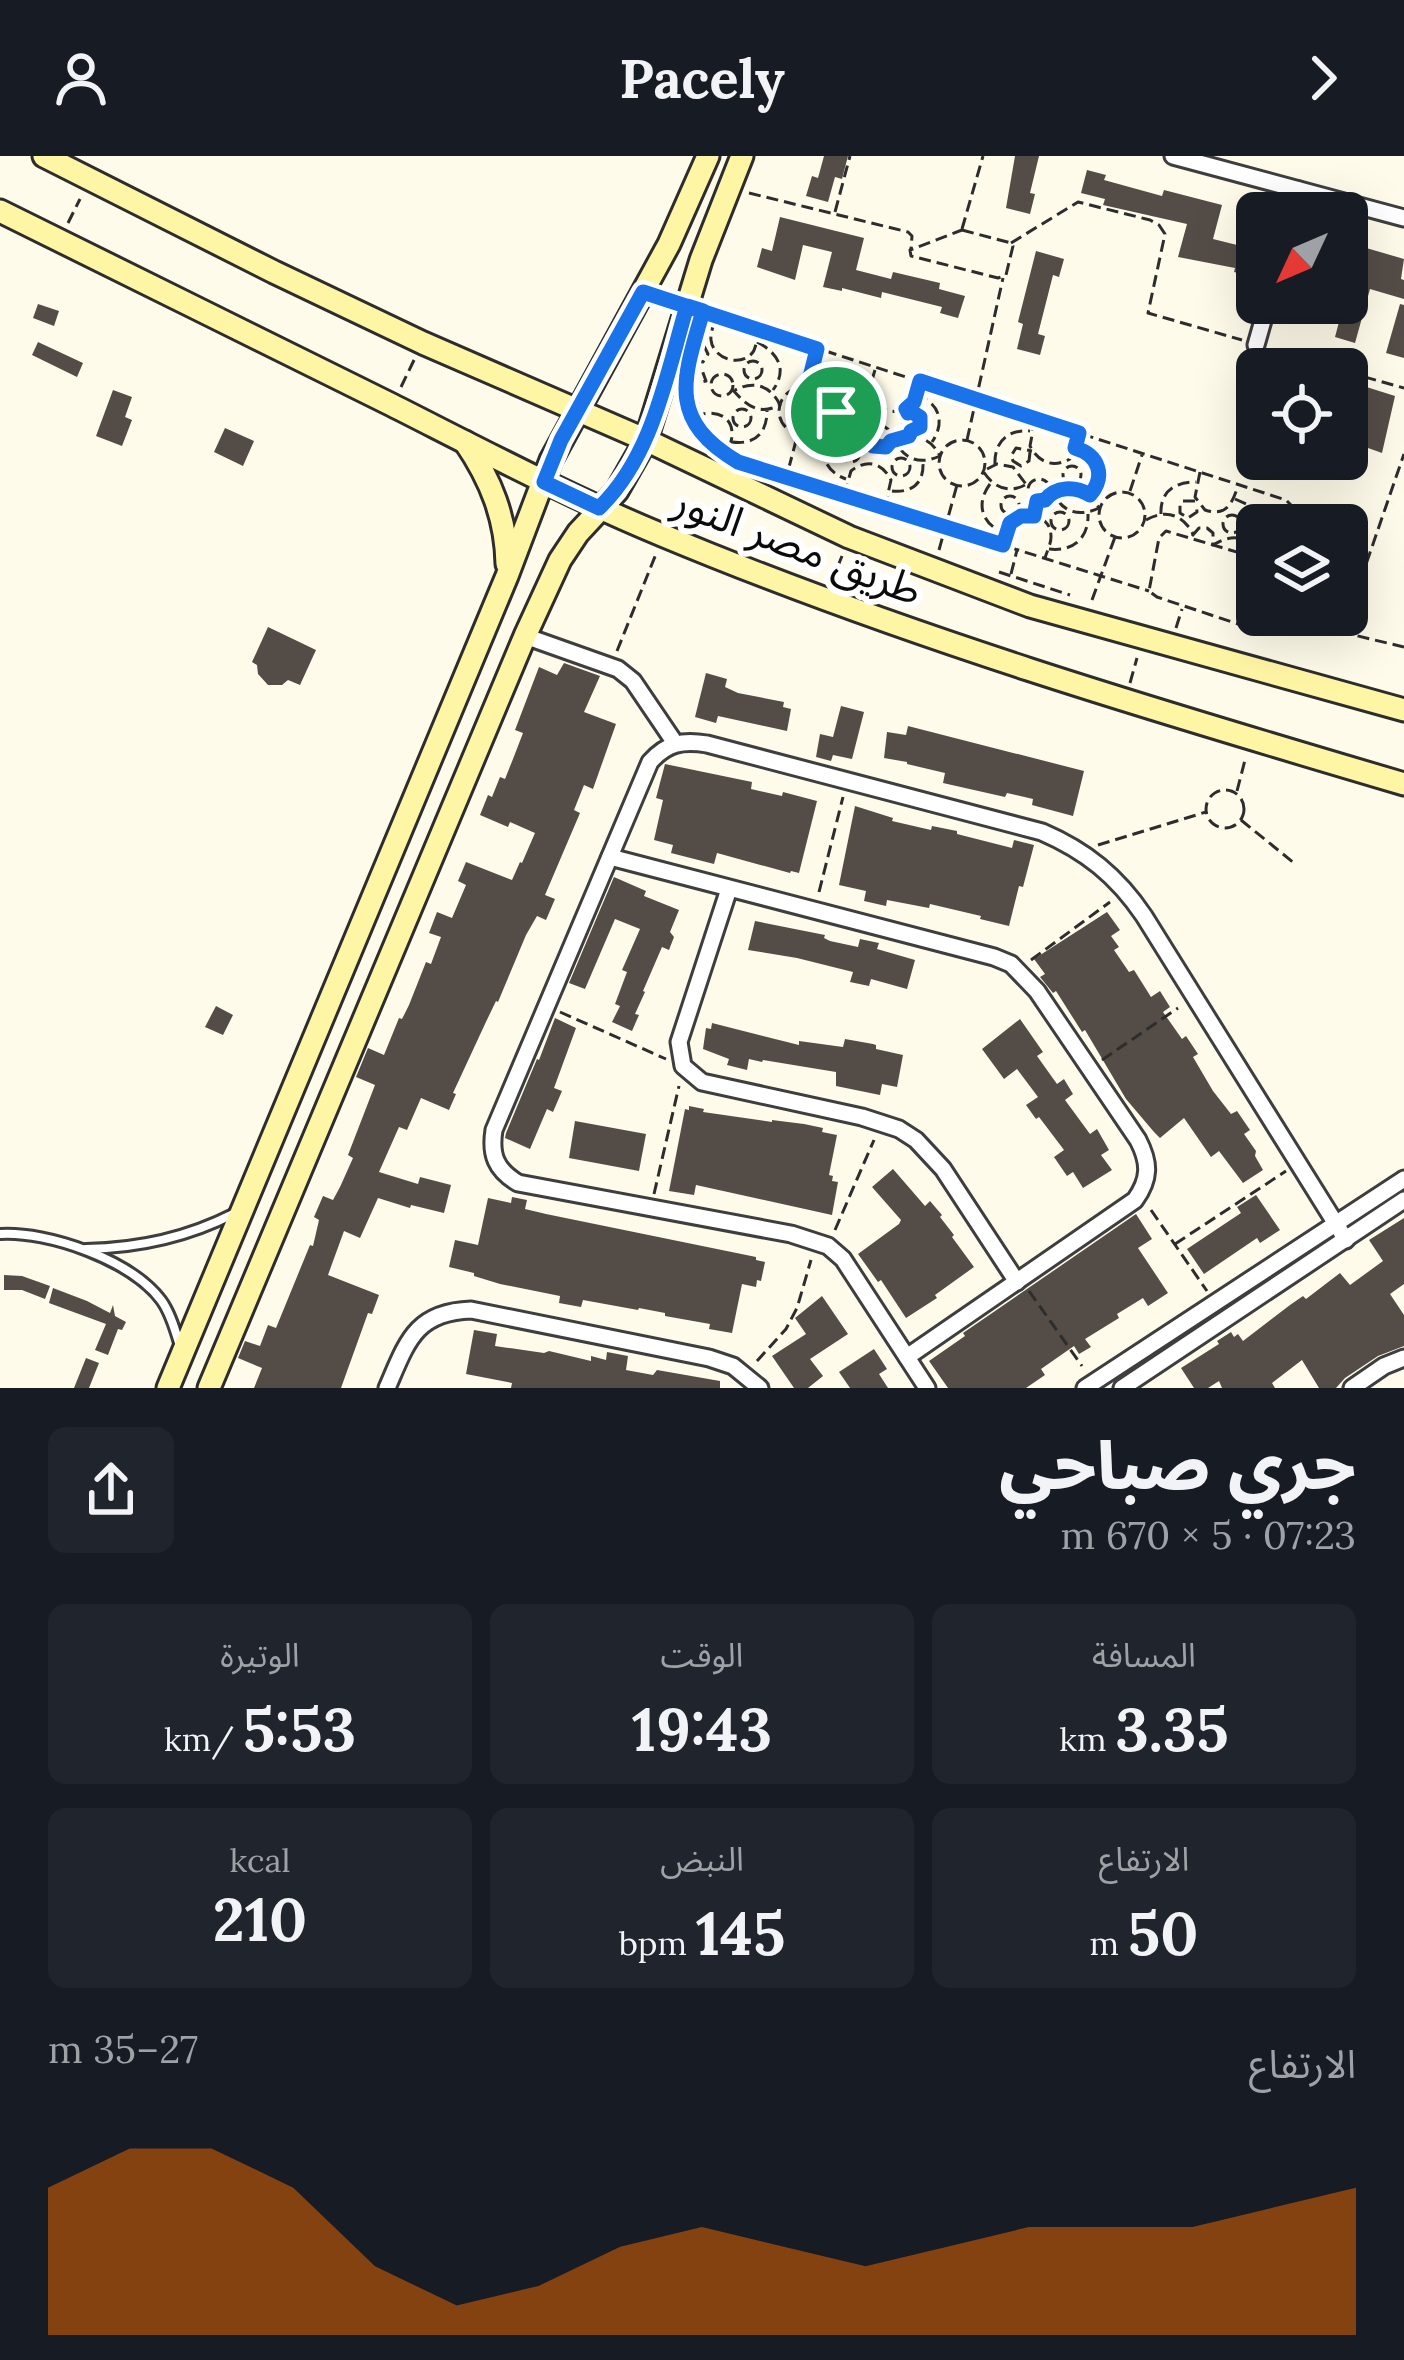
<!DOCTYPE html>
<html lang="ar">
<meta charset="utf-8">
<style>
body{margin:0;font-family:Lora,"Noto Sans Arabic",serif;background:#20242c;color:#f1f3f6;direction:rtl;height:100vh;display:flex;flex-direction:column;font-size:45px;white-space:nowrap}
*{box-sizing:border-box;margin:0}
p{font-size:39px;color:#9ea1a6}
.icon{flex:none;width:66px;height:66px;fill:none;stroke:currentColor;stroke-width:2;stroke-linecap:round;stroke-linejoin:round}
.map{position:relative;height:1232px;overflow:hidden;direction:ltr}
.panel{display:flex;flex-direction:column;background:#171b24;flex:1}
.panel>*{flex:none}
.needle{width:78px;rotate:226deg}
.controls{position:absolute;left:1236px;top:36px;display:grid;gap:24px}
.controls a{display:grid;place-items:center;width:132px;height:132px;border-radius:18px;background:#171b24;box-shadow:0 12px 48px #0002;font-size:60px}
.pin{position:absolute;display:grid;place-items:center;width:102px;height:102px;color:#fff;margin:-51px;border:6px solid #fff;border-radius:50%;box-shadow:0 3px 12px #0007}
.round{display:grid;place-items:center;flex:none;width:126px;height:126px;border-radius:18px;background:#20242c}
.headline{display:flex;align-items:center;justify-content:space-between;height:204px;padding:0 48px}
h1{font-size:66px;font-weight:800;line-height:90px}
.metrics{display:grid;grid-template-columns:repeat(3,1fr);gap:18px;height:204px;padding:12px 48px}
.metrics div{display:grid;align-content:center;border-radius:18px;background:#20242c;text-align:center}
.metrics b{font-size:60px;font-weight:800}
.metrics small{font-size:33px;font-weight:400}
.metrics p{font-size:33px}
.chart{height:336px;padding:24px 48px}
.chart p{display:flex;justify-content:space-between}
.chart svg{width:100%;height:216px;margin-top:12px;fill:#b45309;opacity:.7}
header{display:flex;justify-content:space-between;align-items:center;height:156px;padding:0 48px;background:#171b24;font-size:54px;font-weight:800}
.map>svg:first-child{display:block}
.building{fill:#544d47}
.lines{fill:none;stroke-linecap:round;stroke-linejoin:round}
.lane-casing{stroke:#3e3e3e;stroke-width:14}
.street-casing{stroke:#3e3e3e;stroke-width:21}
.secondary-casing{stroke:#2d2d2d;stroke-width:27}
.path{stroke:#2d2d2d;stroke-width:3;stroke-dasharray:12 6;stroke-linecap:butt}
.lane{stroke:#fff;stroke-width:8}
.street{stroke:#fff;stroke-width:15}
.secondary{stroke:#fff6a5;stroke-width:21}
.route-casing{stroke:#fff;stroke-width:24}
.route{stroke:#1a73e8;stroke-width:15}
.labels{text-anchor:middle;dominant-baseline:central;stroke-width:12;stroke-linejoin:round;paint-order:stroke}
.street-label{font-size:42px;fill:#0b0b0b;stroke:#fff}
</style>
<header><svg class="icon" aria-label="forward" viewBox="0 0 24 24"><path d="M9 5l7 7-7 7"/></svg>Pacely<svg class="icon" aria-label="person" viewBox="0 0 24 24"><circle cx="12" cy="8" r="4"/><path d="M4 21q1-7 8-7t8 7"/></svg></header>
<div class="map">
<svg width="1404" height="1232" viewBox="0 0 1404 1232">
<rect width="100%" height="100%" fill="#fffbea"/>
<g class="building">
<path d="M 824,0 L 848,0 L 842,23 L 835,21 L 828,46 L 806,40 L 812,20 L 818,22 Z"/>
<path d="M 1015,0 L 1039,0 L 1030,37 L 1035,38 L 1030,58 L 1006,52 Z"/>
<path d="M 1087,14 L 1106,19 L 1104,24 L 1162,40 L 1164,34 L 1222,49 L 1213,83 L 1241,90 L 1252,48 L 1257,49 L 1257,122 L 1234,116 L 1235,112 L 1178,101 L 1187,68 L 1103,49 L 1105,43 L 1081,37 Z"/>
<path d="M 780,61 L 864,82 L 856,114 L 891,123 L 893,116 L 940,127 L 939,133 L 965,140 L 958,162 L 940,157 L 942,151 L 882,136 L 881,142 L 842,132 L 842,135 L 823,131 L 832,96 L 803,89 L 795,124 L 757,111 L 762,92 L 772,95 Z"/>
<path d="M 1356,89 L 1404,103 L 1401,123 L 1404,124 L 1404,143 L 1370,133 L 1355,187 L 1335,181 L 1344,147 L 1347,147 L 1347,122 Z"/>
<path d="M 1036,95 L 1064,103 L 1059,121 L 1053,119 L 1038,178 L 1045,180 L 1040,199 L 1017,193 L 1023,168 L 1018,166 Z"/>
<path d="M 38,148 L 59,155 L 54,170 L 33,162 Z"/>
<path d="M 1400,148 L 1404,149 L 1404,202 L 1386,197 Z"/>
<path d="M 38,186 L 83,207 L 77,221 L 32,199 Z"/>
<path d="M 1357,228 L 1395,240 L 1382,297 L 1354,287 L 1355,282 L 1347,279 L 1353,253 L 1349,252 Z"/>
<path d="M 113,234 L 132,241 L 125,261 L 132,264 L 122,290 L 96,280 Z"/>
<path d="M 225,272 L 254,285 L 243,310 L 214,296 Z"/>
<path d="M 268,471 L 316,494 L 300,529 L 288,524 L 282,529 L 268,529 L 258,518 L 257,509 L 252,506 Z"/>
<path d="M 564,507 L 600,520 L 584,556 L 616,568 L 593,633 L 584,629 L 574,654 L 580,657 L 545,739 L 555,743 L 546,764 L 537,760 L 526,779 L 498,846 L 496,845 L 485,868 L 453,937 L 456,938 L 449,954 L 421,942 L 407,974 L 399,971 L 379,1016 L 418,1028 L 420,1021 L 451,1029 L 444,1057 L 411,1049 L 410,1052 L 378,1042 L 360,1082 L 344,1075 L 328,1119 L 379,1139 L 372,1158 L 368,1157 L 341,1232 L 254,1232 L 262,1212 L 238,1202 L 245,1185 L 260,1190 L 268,1169 L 276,1172 L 310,1089 L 313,1090 L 319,1064 L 314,1061 L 323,1040 L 333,1044 L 340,1031 L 353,1002 L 348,999 L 375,929 L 356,921 L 368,892 L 384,899 L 399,862 L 402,863 L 409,849 L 426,806 L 431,808 L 441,781 L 429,777 L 437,756 L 452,762 L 466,729 L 458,725 L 466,706 L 512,724 L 520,706 L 522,707 L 535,677 L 510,666 L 508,671 L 480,659 L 488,639 L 492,641 L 500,621 L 505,623 L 513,603 L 523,577 L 515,574 L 539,511 L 557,519 Z"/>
<path d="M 706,517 L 727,523 L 725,531 L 738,537 L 784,546 L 783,551 L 791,553 L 787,575 L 718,560 L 716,567 L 695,561 Z"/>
<path d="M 841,550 L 864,556 L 852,603 L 833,599 L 831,605 L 816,601 L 820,578 L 833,581 Z"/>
<path d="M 908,570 L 1084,615 L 1073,660 L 1032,649 L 1033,643 L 1007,637 L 1005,641 L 943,627 L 945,617 L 907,608 L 907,606 L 884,602 L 887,576 L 906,579 Z"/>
<path d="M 665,608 L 752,626 L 751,633 L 782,640 L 783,636 L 817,645 L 799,717 L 791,715 L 790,717 L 717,697 L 714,708 L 671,697 L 673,689 L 654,684 L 663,644 L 656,642 Z"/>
<path d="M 855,650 L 893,662 L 892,665 L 931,674 L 932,670 L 957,675 L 957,678 L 1012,692 L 1014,684 L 1034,689 L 1023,731 L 1019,730 L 1009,770 L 980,763 L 981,760 L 930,748 L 929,752 L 887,744 L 886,750 L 864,745 L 866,735 L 839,729 Z"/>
<path d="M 614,721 L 646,735 L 644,740 L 679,754 L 670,776 L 674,781 L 669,794 L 662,791 L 643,835 L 645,836 L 635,858 L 639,859 L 632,875 L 612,866 L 620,850 L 615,848 L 627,816 L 622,814 L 640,773 L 615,763 L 585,833 L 569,827 Z"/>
<path d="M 1107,756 L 1120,774 L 1111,780 L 1119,791 L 1114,794 L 1129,816 L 1134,814 L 1151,841 L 1160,835 L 1170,851 L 1163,856 L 1182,883 L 1186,880 L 1198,898 L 1193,901 L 1213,935 L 1231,958 L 1237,955 L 1250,974 L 1244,978 L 1256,995 L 1255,1000 L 1263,1014 L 1243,1027 L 1219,995 L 1211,1001 L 1184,962 L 1160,982 L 1154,976 L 1126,943 L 1085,874 L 1082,876 L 1056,835 L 1053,837 L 1040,821 L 1045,818 L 1034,803 Z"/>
<path d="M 755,765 L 825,779 L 824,782 L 830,785 L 858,791 L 860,783 L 879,787 L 877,793 L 915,804 L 907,833 L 871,823 L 869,830 L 850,826 L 853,816 L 797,802 L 748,794 Z"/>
<path d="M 216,850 L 233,859 L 223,879 L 205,871 Z"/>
<path d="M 555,862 L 576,872 L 554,932 L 562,935 L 553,956 L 547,953 L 530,993 L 505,982 L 506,977 L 537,903 L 539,904 Z"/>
<path d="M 1020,863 L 1043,896 L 1037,900 L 1057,928 L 1064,923 L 1073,938 L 1065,944 L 1090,978 L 1097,973 L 1109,994 L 1101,999 L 1112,1014 L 1083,1032 L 1073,1016 L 1067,1020 L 1054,1001 L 1064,994 L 1039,961 L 1036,963 L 1026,949 L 1038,941 L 1017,913 L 1004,923 L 982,893 Z"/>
<path d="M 712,867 L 799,889 L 799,885 L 843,891 L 845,883 L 873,888 L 876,889 L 876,893 L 903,899 L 897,931 L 882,928 L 880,939 L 836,930 L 836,916 L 763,904 L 762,906 L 749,903 L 747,914 L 727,909 L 729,903 L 703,893 L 706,872 L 711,873 Z"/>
<path d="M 689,950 L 704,953 L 703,956 L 772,966 L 772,964 L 804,968 L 823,972 L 822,976 L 837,979 L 829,1019 L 833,1020 L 832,1025 L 838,1026 L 832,1059 L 696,1029 L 694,1039 L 669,1035 L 685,953 L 689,954 Z"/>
<path d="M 575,965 L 646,978 L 639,1015 L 569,1002 Z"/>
<path d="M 893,1013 L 925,1050 L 930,1045 L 942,1059 L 940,1061 L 954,1079 L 952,1081 L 974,1111 L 935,1139 L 937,1142 L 906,1162 L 881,1124 L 878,1126 L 858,1098 L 899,1068 L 901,1064 L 872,1031 Z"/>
<path d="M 1256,1039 L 1280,1074 L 1260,1087 L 1257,1082 L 1204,1118 L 1187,1093 L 1241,1057 L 1237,1051 Z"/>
<path d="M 512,1041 L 527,1044 L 525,1053 L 546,1058 L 756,1101 L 756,1104 L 765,1106 L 761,1125 L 757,1124 L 756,1131 L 742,1128 L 732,1177 L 709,1173 L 710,1168 L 665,1160 L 665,1157 L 639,1152 L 638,1154 L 583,1144 L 581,1151 L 559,1147 L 560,1140 L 500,1128 L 474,1120 L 474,1117 L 449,1111 L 455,1084 L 478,1089 L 488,1042 L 511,1047 Z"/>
<path d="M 1136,1058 L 1152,1083 L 1138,1092 L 1168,1137 L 1148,1150 L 1143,1142 L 1117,1158 L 1119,1162 L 1085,1183 L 1091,1191 L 1079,1198 L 1074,1190 L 1041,1213 L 1045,1219 L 1026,1232 L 948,1232 L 929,1205 L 965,1180 L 963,1177 Z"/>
<path d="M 1404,1062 L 1404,1128 L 1390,1138 L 1404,1159 L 1404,1190 L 1378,1200 L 1345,1222 L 1336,1232 L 1319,1232 L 1302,1204 L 1272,1227 L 1275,1232 L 1222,1232 L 1219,1225 L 1208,1232 L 1194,1232 L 1181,1212 L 1219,1188 L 1217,1185 L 1231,1176 L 1234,1181 L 1238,1178 L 1243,1185 L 1290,1149 L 1303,1140 L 1306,1143 L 1340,1117 L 1350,1129 L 1383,1105 L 1369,1084 Z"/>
<path d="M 4,1119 L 22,1120 L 50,1130 L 45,1143 L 22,1134 L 4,1134 Z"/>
<path d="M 53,1132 L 87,1145 L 110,1157 L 113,1149 L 115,1160 L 126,1166 L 122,1174 L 118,1173 L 108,1199 L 95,1194 L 106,1168 L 49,1147 Z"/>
<path d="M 822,1140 L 848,1178 L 810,1203 L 823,1220 L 808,1232 L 794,1232 L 772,1200 L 806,1178 L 795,1162 Z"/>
<path d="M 474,1174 L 497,1178 L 495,1190 L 544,1197 L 549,1195 L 591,1205 L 591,1200 L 606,1204 L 607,1196 L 628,1200 L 626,1214 L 653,1219 L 657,1214 L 720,1225 L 720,1232 L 511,1232 L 512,1227 L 466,1218 Z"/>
<path d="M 874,1193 L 887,1213 L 879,1218 L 888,1232 L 850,1232 L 839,1216 Z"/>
<path d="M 86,1202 L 99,1207 L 89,1232 L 74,1232 Z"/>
</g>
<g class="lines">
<defs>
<g id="lane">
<path d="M 0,1078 C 48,1075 131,1104 161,1144 C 170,1156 175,1173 179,1187"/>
<path d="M 86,1093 C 139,1092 186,1082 233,1058"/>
</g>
<g id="street">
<path d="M 1173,0 L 1404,62"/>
<path d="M 1293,57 L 1299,34"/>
<path d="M 1256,189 L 1268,147"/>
<path d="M 525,480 L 618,513 L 633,525 L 675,587"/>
<path d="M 610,701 L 994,801 L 1011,808 L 1037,835 L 1138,984 C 1150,1007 1150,1023 1135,1044 L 907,1201"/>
<path d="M 729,733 L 679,886 L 683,910 L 702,926 L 862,961 L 899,973 L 916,984 L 943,1013 L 1017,1126"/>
<path d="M 387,1232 C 407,1186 415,1156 471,1154 L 709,1202 L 733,1210 L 760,1232"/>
<path d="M 927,1232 L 843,1103 L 828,1090 L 791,1078 L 518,1027 C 496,1014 490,999 494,974 L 650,606 C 667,587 682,584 707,588 L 1042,676 C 1086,695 1117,720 1144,760 L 1346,1084"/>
<path d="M 1085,1232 L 1404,1023"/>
<path d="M 1122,1232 L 1404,1044"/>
<path d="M 1352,1232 L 1384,1210 L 1404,1202"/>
</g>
<g id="secondary">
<path d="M 44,0 L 274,116 L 423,187 L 646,284 L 849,381 L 1030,450 L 1404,554"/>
<path d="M 0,55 C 131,120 261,184 392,249 C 481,294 570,341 662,379 C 904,480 1153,554 1404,628"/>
<path d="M 465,286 C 491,324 506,362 507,408"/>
<path d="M 168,1232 L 507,420 L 551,304 L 669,88 L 708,0"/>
<path d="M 209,1232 L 525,480 L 560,404 L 578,377 L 617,335 L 646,284 L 701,104 L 742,0"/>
</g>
</defs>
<use href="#lane" class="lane-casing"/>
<use href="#street" class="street-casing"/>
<use href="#secondary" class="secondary-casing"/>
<g class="path">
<path d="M 749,37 L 908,76 L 912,80 L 911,93"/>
<path d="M 835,56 L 850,0"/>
<path d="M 68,67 L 80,43"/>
<path d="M 962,73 L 983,0"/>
<path d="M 962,74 L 1011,87 L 1013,90 L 1006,119 L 998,122 L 911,100 L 910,94 Z"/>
<path d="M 1011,87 L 1078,46 L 1150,64 L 1159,69 L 1165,78 L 1148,157 L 1242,184"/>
<path d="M 705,156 L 1286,344 L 1294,352 L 1290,369"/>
<path d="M 715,163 C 714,166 710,180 711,184 C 713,203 741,212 753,196 C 755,194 758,180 759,176"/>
<path d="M 757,186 C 778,197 788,213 773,234"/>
<path d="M 1274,194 L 1338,213"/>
<path d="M 693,204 L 703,206 L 708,198 L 704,190 L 696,189"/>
<circle cx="753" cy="214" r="9"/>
<path d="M 875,214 C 874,217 870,231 870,235 C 873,254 900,263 913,248 C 916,244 918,232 919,227"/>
<path d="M 1347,216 L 1404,232"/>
<circle cx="722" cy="229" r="11"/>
<path d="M 686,230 L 706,225 L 702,214 L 692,209"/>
<path d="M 401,231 L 415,202"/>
<path d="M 808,231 L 817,194"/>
<circle cx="802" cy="255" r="23"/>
<path d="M 684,233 C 689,260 701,283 725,299"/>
<path d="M 732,233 C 746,249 758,260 780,249 C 771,230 754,224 735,234"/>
<path d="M 687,236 L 696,238 L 699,252 L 693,257"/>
<path d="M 916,239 C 939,246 946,266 932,286"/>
<path d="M 871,244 L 863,239 L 858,240 L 853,248 L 854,253 L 862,258 L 871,253 L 871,245"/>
<circle cx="742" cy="262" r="9"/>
<path d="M 836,255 C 835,233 849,221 871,223"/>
<circle cx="912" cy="265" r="9"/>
<path d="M 694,261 C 710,253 733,257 732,279 C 732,286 728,292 726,299"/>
<path d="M 1035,263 L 1030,290 C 1039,307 1053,312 1070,303 L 1079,279"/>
<circle cx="880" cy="281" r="11"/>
<path d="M 833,275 C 817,293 823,315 846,323"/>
<path d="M 866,277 C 848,286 834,279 824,262 L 838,256 L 853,258 L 869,278"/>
<path d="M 967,284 L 1003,122"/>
<circle cx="962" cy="307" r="23"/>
<path d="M 891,285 C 912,280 928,277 940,300 C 920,309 905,304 895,285"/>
<path d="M 732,286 C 754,289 767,278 767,255"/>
<circle cx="851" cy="297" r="9"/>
<path d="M 1075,292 C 1098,298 1105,319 1091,338"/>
<path d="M 1030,296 L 1029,305 L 1021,310 L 1013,305 L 1011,300 L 1016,292 L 1032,295"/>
<circle cx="901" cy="311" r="9"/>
<path d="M 995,308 C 994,286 1008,273 1030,275"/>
<circle cx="1072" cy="319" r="9"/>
<path d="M 750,310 L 1149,435"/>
<path d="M 1200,316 L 1195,341 L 1205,354 C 1226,361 1232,348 1238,330"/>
<circle cx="1039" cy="334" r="11"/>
<path d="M 990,328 C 975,348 982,369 1005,377"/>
<path d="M 1025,329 C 1008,338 993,331 983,315 L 997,308 L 1013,311 L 1028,331"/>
<path d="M 784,330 L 797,281"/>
<path d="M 892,335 C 911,337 924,328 923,307"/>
<path d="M 1130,335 L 1142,299"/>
<circle cx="1122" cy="359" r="23"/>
<path d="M 1050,337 C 1072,332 1087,330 1099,352 C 1080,361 1063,357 1054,338"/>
<path d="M 844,339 L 851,315 C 866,303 882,306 891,324 L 885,351"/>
<circle cx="1010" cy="349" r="9"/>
<path d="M 1235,343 L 1253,351 L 1261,369"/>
<path d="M 1195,345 L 1183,345 L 1180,348 L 1180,357 L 1188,362 L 1197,356 L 1196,348"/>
<circle cx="1060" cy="365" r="9"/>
<path d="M 1161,358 C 1160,335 1175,326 1196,326"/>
<circle cx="1232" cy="368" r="9"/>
<path d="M 1146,364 C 1165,353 1183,358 1193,378"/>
<path d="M 1192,380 L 1199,372 L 1207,372 L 1213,377 L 1213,389 C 1229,379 1244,379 1257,392"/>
<path d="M 1004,388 L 1010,367 C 1024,358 1051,356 1051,381 C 1051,388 1047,395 1045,402"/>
<path d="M 1049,393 C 1073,396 1089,382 1088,358"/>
<path d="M 939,394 L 957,329"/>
<path d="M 1257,402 L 1166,375 L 1159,382 L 1149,435 L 1157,441 L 1253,473 L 1263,473 L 1267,459"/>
<path d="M 999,416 L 1070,439"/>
<path d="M 1011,418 L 1017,394"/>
<path d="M 832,425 L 842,400"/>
<path d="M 1092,444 L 1115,381"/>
<path d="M 1270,459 L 1404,491"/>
<path d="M 1176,472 L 1182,453"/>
<path d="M 1343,475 L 1404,298"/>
<path d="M 617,495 L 656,398"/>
<path d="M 1130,527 L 1137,502"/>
<circle cx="1225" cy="653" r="19"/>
<path d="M 1237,635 L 1245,604"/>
<path d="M 1241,664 L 1294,707"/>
<path d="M 1098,689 L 1206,656"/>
<path d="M 819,736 L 843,641"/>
<path d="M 1031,804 L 1110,746"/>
<path d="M 560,856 L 666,903"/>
<path d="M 1102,904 L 1178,852"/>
<path d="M 654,1038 L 679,930"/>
<path d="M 1151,1054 L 1207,1135"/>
<path d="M 835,1074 L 874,984"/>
<path d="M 1175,1088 L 1286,1015"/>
<path d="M 1029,1135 L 1082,1210"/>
<path d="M 757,1205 L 786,1173 L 797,1152 L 811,1104"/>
</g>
<use href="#lane" class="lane"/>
<use href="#street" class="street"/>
<use href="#secondary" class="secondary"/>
</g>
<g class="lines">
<defs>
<path id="route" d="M 836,256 L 824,262 L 822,244 L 807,233 L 817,193 L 643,136 L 561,284 L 544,326 L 599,352 C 653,300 666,220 687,150 L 703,155 C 683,223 667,264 738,306 L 1003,389 L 1010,367 L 1021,360 L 1034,360 L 1037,345 L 1045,344 C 1056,330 1075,330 1090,339 C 1106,320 1099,299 1075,292 L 1079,277 L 920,225 L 914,246 L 906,253 L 908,257 L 912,256 L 920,261 L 920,271 L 911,275 L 909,280 L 891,285 L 886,291 L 873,290 C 863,274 862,254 836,256"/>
</defs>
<use href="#route" class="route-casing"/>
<use href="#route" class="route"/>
</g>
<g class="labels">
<g class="street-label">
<text transform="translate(798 389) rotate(21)">طريق مصر النور</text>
</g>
</g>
</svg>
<div class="controls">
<a><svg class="needle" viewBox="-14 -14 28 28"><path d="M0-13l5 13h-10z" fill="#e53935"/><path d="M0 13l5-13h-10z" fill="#9ea1a6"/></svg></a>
<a><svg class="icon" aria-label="locate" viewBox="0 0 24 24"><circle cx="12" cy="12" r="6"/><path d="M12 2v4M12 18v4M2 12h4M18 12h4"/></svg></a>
<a><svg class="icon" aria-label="layers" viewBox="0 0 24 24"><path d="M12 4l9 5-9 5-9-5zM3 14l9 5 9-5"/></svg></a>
</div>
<div class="pin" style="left:836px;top:256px;background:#1e9e55"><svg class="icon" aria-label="arrive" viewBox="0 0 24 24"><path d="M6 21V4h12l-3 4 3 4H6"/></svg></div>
</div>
<section class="panel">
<div class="headline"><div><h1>جري صباحي</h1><p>07:23 · 5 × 670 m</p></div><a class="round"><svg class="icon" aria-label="share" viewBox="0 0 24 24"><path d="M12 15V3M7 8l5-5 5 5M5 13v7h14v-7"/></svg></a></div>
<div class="metrics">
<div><p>المسافة</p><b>3.35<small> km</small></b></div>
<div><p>الوقت</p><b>19:43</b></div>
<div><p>الوتيرة</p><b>5:53<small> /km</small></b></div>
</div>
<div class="metrics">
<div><p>الارتفاع</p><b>50<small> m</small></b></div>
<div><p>النبض</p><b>145<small> bpm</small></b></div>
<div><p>kcal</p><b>210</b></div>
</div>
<div class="chart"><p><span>الارتفاع</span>27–35 m</p>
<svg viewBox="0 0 160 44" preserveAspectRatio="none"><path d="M0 44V14L10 6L20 6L30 14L40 30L50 38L60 34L70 26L80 22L90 26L100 30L110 26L120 22L130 22L140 22L150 18L160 14V44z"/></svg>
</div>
</section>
